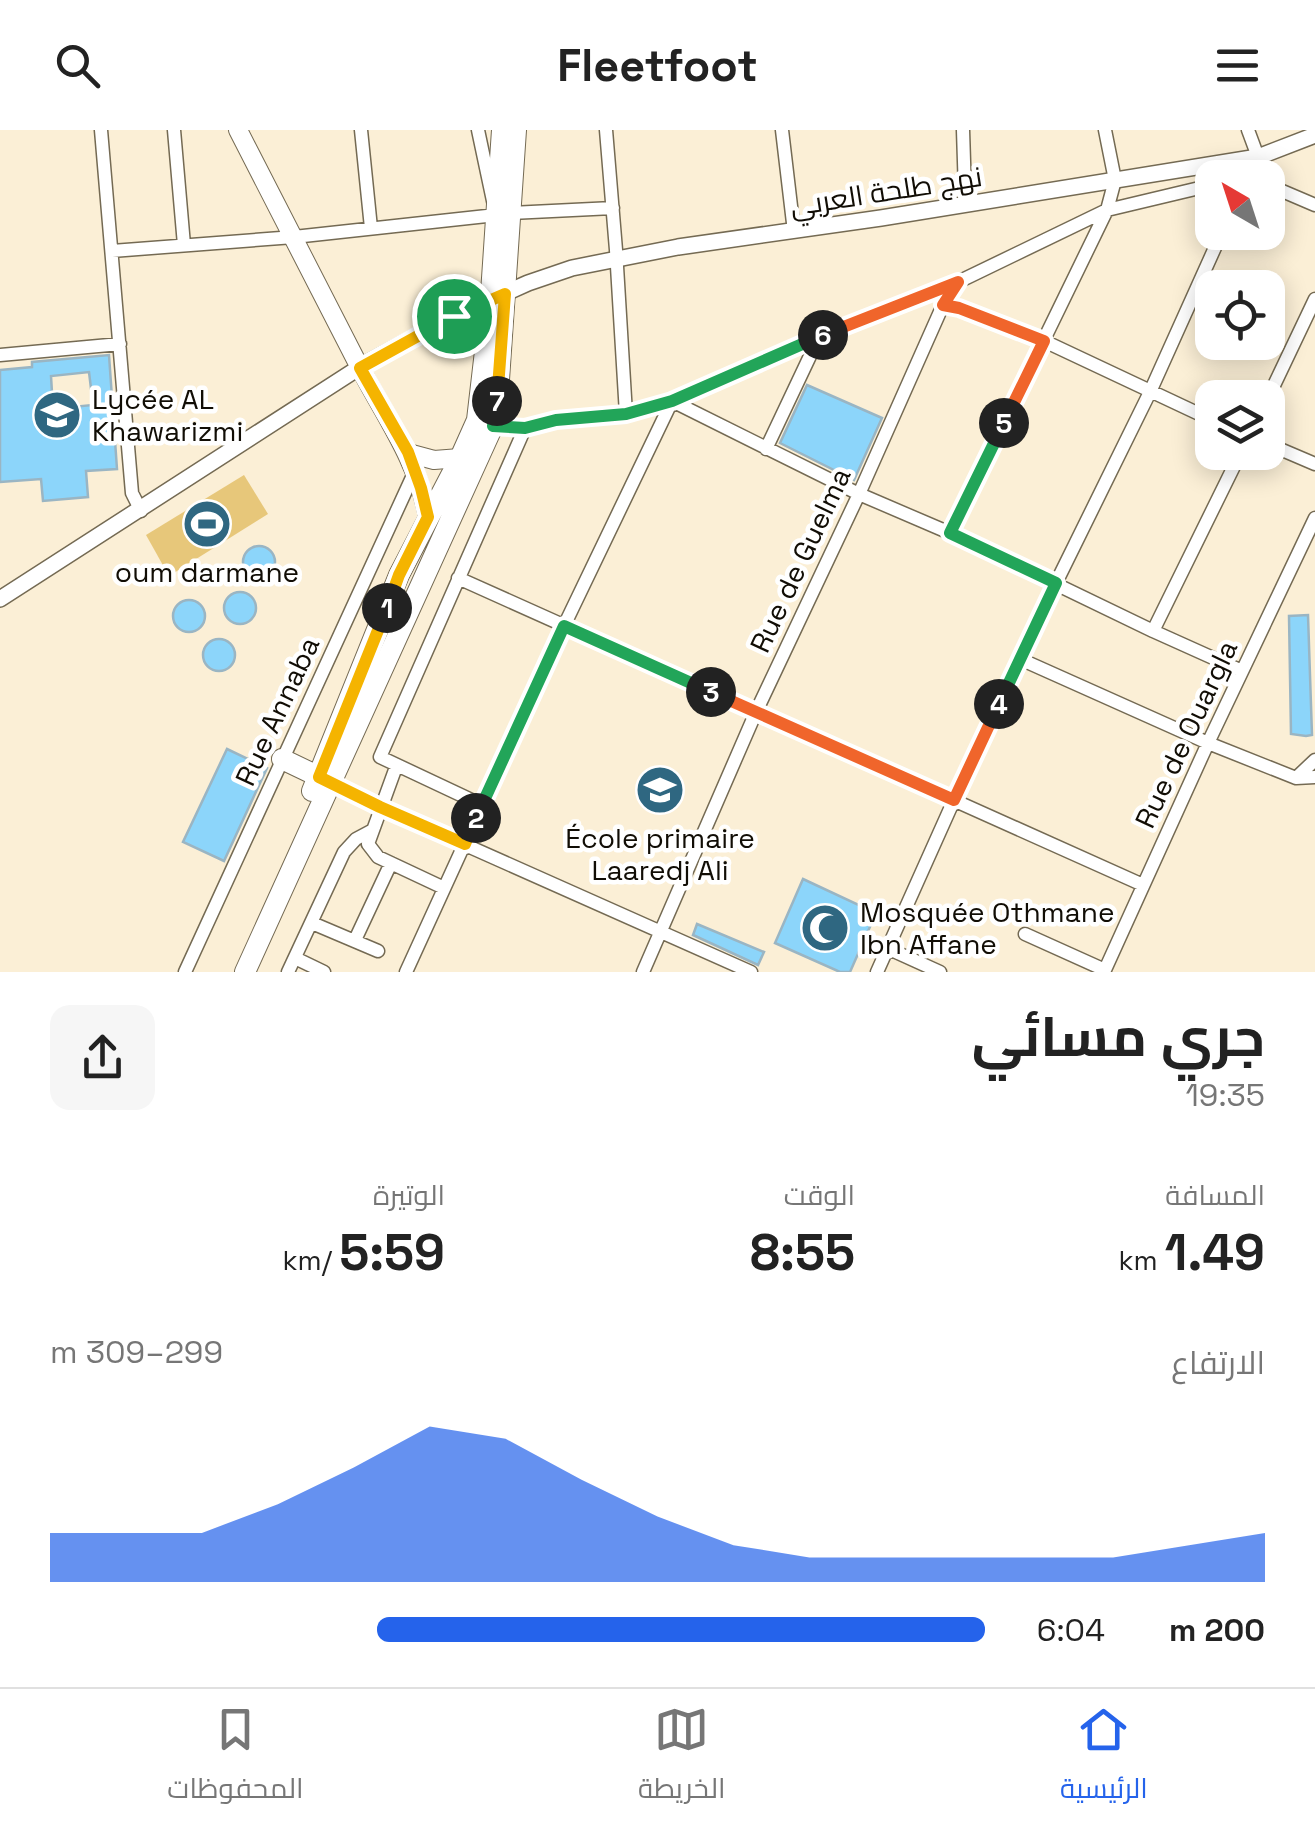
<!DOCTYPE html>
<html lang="ar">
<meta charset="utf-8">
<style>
body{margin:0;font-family:"Space Grotesk",Cairo,sans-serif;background:#f6f6f6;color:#222;direction:rtl;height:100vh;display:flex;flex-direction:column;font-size:38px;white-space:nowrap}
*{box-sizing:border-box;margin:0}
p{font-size:32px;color:#767676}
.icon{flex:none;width:55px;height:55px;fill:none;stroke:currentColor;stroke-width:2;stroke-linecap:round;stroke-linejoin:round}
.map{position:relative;height:842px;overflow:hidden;direction:ltr}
.side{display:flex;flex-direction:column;background:#fff;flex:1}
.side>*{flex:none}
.needle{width:65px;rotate:321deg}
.buttons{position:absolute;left:1195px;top:30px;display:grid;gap:20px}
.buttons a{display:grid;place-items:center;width:90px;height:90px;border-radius:20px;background:#fff;box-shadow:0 5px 25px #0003;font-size:50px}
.pin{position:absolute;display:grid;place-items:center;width:85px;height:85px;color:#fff;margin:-42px;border:5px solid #fff;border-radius:50%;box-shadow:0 2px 10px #0007}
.km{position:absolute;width:50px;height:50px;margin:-25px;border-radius:50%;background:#222;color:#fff;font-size:28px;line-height:50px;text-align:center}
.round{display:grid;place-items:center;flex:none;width:105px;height:105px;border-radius:20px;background:#f6f6f6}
.head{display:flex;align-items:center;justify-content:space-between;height:170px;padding:0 50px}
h1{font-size:55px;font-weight:700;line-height:75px}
.stats{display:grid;grid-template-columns:repeat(3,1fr);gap:15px;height:170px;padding:10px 50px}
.stats div{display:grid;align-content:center}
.stats b{font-size:50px;font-weight:700}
.stats small{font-size:28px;font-weight:400}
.stats p{font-size:28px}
.chart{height:280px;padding:20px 50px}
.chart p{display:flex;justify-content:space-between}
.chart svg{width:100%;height:180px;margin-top:10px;fill:#2563eb;opacity:.7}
ul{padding:0 50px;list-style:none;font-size:32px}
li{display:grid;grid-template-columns:160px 120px 1fr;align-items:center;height:75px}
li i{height:25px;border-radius:12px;background:#2563eb}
header{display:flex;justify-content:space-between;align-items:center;height:130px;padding:0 50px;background:#fff;font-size:45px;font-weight:700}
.menu{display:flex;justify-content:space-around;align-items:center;height:140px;border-top:2px solid #e0e0e0;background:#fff;font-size:28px;color:#767676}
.menu a{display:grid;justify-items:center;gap:5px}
.menu .on{color:#2563eb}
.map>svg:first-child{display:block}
.green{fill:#e7c77a}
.building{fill:#8cd5fa;stroke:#9ab5c3;stroke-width:2.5;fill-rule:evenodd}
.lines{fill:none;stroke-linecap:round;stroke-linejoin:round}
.minor-casing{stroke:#746a53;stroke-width:15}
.tertiary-casing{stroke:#746a53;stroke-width:18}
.secondary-casing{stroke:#746a53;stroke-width:20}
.primary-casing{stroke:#746a53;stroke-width:22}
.minor{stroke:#fff;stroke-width:12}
.tertiary{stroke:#fff;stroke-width:15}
.secondary{stroke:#fff;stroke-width:18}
.primary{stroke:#fff;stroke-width:20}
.split-1-casing{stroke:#fff;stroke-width:20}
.split-2-casing{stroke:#fff;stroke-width:20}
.split-3-casing{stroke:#fff;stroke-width:20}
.split-4-casing{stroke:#fff;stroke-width:20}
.split-5-casing{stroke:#fff;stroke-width:20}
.split-6-casing{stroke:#fff;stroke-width:20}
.split-7-casing{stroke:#fff;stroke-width:20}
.split-8-casing{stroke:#fff;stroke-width:20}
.split-1{stroke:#f5b400;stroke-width:12}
.split-2{stroke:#f5b400;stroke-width:12}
.split-3{stroke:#22a559;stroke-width:12}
.split-4{stroke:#f0652b;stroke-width:12}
.split-5{stroke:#22a559;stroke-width:12}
.split-6{stroke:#f0652b;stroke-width:12}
.split-7{stroke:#22a559;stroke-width:12}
.split-8{stroke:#f5b400;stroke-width:12}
.labels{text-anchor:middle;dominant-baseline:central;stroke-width:9;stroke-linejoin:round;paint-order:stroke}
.street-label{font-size:28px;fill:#110d05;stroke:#fff}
.poi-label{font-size:28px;fill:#110d05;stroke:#fff;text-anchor:start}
</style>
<header><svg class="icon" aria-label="menu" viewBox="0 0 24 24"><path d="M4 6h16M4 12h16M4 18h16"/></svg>Fleetfoot<svg class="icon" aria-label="search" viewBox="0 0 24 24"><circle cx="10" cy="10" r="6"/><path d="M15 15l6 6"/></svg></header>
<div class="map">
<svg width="1315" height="842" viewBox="0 0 1315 842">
<rect width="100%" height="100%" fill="#fbefd6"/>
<!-- green -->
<path class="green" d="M244 345 268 384 169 446 146 405Z"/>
<!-- building -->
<path class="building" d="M109 225 117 339 86 341 88 367 43 371 41 349 0 352V240L32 237V232ZM89 242 93 275 53 279 51 246Z
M807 255 882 288 854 350 780 313Z
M243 432a16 16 0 1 1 32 0a16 16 0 1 1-32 0Z
M224 478a16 16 0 1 1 32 0a16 16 0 1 1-32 0Z
M173 486a16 16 0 1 1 32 0a16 16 0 1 1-32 0Z
M1308 485 1312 605 1306 606 1291 604 1289 486Z
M203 525a16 16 0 1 1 32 0a16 16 0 1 1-32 0Z
M227 619 267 638 224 731 183 712Z
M803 749 876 783 850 842H840L775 813Z
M697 794 764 822 758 835 693 805Z"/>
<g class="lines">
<!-- minor casing -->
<g class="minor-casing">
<path id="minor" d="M101 0 132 363 141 381
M174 0 184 115
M361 0 371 98
M606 0 616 120 626 284
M782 0 793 93
M963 0 965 63
M1248 0 1258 27
M1244 48H1250
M1268 55 1315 75
M511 83 613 78
M112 121 294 107 496 85 478 0
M943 175 959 178 1044 211 1212 290
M0 225 120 214
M1268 268 1315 169
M493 296 525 298 556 291 626 284 672 271 819 207 958 152 1107 80 1212 55
M1268 314 1315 334
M766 319 819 207
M950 403 1107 80 1115 50 1105 0
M458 448 1143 755
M1153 501 1241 322
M1020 529 1208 613 1296 648 1315 647
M396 637 368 714 378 727 444 758
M1296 648 1315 630
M331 653 380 677 751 842
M482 675 380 627 525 298
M312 793 378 821
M1025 804 1105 840
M355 810 391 733
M887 818 940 842
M295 828 324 842
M185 842 415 341
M288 842 344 722 356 709 371 701
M406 842 564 496 672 271 859 364 950 403 1153 501 1242 541
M643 842 756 582 859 364 943 175 957 153
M877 842 954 670 1056 453 1150 262 1222 102
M1104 842 1208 613 1315 388"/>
</g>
<!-- tertiary casing -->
<g class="tertiary-casing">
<path id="tertiary" d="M0 469 360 237 454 186 528 153 572 138 678 117 881 88 1258 27 1315 5"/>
</g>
<!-- secondary casing -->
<g class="secondary-casing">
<path id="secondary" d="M238 0C278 78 318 156 358 234 384 285 417 329 428 387
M408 323 434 330 460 328"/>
</g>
<!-- primary casing -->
<g class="primary-casing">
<path id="primary" d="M282 629 330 652
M312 661 399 445 460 328 477 290 490 178 502 0
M245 842 493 296 497 279 516 0"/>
</g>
<!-- minor -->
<use href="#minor" class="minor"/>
<!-- tertiary -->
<use href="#tertiary" class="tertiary"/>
<!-- secondary -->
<use href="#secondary" class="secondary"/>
<!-- primary -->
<use href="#primary" class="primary"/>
</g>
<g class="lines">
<!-- split-1 casing -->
<g class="split-1-casing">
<path id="split-1" d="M387 478 399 445 428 387 421 358 408 322 360 238 454 186"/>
</g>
<!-- split-2 casing -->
<g class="split-2-casing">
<path id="split-2" d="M387 478 319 647 380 677 465 714 476 688"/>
</g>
<!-- split-3 casing -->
<g class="split-3-casing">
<path id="split-3" d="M476 688 564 496 711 562"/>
</g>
<!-- split-4 casing -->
<g class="split-4-casing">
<path id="split-4" d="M711 562 954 670 999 574"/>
</g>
<!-- split-5 casing -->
<g class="split-5-casing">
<path id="split-5" d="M999 574 1056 453 950 403 1004 293"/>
</g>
<!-- split-6 casing -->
<g class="split-6-casing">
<path id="split-6" d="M823 205 958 152 943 175 959 178 1044 211 1004 293"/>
</g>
<!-- split-7 casing -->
<g class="split-7-casing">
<path id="split-7" d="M497 271 493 296 525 298 556 290 626 284 672 271 823 205"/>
</g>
<!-- split-8 casing -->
<g class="split-8-casing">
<path id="split-8" d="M454 186 505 164 497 271"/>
</g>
<!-- split-1 -->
<use href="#split-1" class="split-1"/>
<!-- split-2 -->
<use href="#split-2" class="split-2"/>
<!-- split-3 -->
<use href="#split-3" class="split-3"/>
<!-- split-4 -->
<use href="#split-4" class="split-4"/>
<!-- split-5 -->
<use href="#split-5" class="split-5"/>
<!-- split-6 -->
<use href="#split-6" class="split-6"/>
<!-- split-7 -->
<use href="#split-7" class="split-7"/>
<!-- split-8 -->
<use href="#split-8" class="split-8"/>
</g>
<!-- icons -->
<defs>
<g id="school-disc" transform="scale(2.5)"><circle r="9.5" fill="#2f6781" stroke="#fff"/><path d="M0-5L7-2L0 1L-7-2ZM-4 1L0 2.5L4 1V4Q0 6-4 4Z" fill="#fff"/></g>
<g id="stadium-disc" transform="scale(2.5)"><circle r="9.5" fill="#2f6781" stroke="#fff"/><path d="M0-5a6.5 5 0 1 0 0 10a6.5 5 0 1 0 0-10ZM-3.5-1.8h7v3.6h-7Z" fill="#fff"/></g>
<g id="mosque-disc" transform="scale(2.5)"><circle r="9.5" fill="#2f6781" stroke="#fff"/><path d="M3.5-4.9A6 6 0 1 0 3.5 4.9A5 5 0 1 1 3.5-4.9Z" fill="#fff"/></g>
</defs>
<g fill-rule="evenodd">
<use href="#school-disc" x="57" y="285"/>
<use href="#stadium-disc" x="207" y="394"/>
<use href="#school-disc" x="660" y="660"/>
<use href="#mosque-disc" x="825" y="798"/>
</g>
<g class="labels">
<!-- street labels -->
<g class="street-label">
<text transform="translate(886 61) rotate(-9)">نهج طلحة العربي</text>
<text transform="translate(800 430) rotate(-65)">Rue de Guelma</text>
<text transform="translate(277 581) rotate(-65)">Rue Annaba</text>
<text transform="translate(1186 604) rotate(-65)">Rue de Ouargla</text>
</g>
<!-- poi labels -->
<g class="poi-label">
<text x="92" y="269">Lycée AL<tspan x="92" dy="32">Khawarizmi</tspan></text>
<text x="207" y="442" text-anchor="middle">oum darmane</text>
<text x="660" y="708" text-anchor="middle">École primaire<tspan x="660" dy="32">Laaredj Ali</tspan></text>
<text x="860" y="782">Mosquée Othmane<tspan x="860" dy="32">Ibn Affane</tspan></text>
</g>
</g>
</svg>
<div class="buttons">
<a><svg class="needle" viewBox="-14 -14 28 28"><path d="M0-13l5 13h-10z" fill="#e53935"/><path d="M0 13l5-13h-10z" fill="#767676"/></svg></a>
<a><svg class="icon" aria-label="locate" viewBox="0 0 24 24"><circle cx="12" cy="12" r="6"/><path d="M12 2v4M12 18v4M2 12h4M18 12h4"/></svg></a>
<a><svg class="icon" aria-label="layers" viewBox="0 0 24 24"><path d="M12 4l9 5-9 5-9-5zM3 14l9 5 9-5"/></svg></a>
</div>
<div class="pin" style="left:454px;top:186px;background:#1e9e55"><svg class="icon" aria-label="arrive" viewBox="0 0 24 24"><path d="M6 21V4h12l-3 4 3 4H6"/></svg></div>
<b class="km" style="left:387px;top:478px">1</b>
<b class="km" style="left:476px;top:688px">2</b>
<b class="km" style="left:711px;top:562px">3</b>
<b class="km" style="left:999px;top:574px">4</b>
<b class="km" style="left:1004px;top:293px">5</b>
<b class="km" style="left:823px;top:205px">6</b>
<b class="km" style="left:497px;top:271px">7</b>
</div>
<section class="side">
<div class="head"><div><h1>جري مسائي</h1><p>19:35</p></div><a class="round"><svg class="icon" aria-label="share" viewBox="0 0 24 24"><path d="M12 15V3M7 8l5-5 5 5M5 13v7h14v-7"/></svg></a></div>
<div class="stats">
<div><p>المسافة</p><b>1.49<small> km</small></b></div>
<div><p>الوقت</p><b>8:55</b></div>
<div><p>الوتيرة</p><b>5:59<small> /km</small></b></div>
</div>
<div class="chart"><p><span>الارتفاع</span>299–309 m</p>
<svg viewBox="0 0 160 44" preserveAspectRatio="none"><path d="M0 44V32L10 32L20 32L30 25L40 16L50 6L60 9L70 19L80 28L90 35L100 38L110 38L120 38L130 38L140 38L150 35L160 32V44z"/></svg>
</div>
<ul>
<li><b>200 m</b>6:04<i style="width:65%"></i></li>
</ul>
</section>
<nav class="menu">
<a class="on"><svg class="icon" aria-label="home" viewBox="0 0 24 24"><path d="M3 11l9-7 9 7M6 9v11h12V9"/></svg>الرئيسية</a>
<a><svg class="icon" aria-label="map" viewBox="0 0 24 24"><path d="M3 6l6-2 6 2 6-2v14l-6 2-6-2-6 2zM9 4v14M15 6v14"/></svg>الخريطة</a>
<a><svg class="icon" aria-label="saved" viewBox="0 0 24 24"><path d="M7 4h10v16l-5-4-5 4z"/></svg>المحفوظات</a>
</nav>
